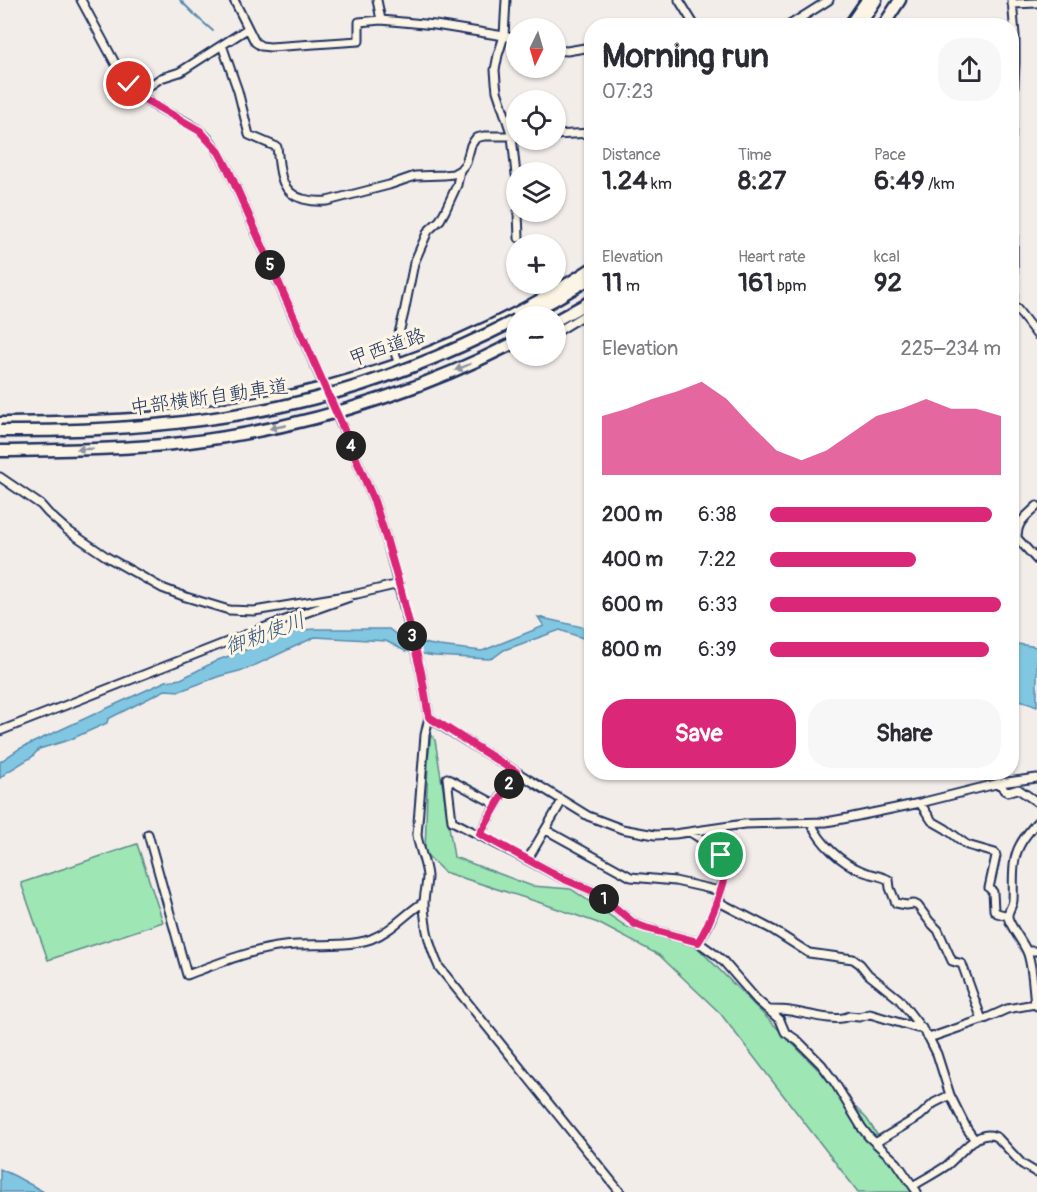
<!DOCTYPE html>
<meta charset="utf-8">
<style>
body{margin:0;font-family:Pangolin,"Klee One",sans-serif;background:#f7f7f7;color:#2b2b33;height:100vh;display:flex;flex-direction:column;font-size:22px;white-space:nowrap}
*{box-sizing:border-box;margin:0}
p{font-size:20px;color:#7c7c81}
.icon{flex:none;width:33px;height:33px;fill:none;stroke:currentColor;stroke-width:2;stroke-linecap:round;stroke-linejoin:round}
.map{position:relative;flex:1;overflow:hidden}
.details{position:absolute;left:584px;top:18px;width:435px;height:762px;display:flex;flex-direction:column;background:#fff;border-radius:24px;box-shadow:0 2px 4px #0004}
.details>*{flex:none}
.needle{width:39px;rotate:185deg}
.fabs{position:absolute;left:506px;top:18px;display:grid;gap:12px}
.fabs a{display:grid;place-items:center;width:60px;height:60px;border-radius:50%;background:#fff;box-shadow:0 2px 4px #0004;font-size:30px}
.pin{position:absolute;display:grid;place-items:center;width:51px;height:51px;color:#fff;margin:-26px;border:3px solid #fff;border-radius:50%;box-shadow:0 2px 6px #0007}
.km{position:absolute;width:30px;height:30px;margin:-15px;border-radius:50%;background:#222;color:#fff;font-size:16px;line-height:30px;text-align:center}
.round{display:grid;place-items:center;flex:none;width:63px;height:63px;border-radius:24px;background:#f7f7f7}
.summary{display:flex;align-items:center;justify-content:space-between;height:102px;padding:0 18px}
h1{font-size:33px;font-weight:800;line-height:45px}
.stats{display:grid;grid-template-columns:repeat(3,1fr);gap:9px;height:102px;padding:6px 18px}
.stats div{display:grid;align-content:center}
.stats b{font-size:26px;font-weight:800}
.stats small{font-size:16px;font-weight:400}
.stats p{font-size:16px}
.chart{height:168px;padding:12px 18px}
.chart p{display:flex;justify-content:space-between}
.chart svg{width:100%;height:108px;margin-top:6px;fill:#db2777;opacity:.7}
.primary-button{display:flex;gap:12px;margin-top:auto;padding:12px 18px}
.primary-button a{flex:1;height:69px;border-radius:24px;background:#db2777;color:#fff;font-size:24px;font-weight:800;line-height:69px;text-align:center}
.primary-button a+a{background:#f7f7f7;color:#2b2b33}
ul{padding:0 18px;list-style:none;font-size:20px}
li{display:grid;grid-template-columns:96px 72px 1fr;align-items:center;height:45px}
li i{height:15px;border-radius:8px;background:#db2777}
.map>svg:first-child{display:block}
.green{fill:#9ee6b4;stroke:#5c8a89;stroke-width:1.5}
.water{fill:#81c7e2;stroke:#588aad;stroke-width:1.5}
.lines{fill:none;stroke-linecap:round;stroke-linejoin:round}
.stream{stroke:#588aad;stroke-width:2}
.minor-casing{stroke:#1b2f5e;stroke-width:11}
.highway-casing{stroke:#1b2f5e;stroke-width:15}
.minor{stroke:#fcf5e5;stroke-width:7}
.highway{stroke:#fcf5e5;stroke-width:10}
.highway-bridge-casing{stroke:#1b2f5e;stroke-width:15;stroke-linecap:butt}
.highway-bridge{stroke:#fcf5e5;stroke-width:10}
.oneway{fill:#8c92a2}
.route-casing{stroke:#fff;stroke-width:12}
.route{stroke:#db2777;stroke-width:8}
.labels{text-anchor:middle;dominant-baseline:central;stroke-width:6;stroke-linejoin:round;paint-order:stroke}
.street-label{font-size:20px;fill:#1b2f5e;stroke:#fcf5e5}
.water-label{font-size:21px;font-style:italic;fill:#34557f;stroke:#fcf5e5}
</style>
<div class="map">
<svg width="1037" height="1192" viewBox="0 0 1037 1192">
<rect width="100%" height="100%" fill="#f3edea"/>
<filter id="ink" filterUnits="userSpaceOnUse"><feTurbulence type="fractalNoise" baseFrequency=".0167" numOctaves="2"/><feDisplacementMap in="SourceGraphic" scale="12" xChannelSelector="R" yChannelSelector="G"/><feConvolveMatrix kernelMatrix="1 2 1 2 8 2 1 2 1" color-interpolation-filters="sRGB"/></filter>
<g filter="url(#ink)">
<!-- green -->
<path class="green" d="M431 734 435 740 454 857 532 886 571 889 627 927 697 947 867 1119 914 1192H858L720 1013 659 955 598 923 544 904 444 872 425 853 428 760Z
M137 844 163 922 48 960 21 883Z"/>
<!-- water -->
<path class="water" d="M538 617 591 629V641L560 630 504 650 493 658 489 659 435 656 405 651 386 641 315 637 247 669 220 676 180 691 165 690 108 719 107 723 69 740 39 749 32 757 7 772 0 778V762L19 749 166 681 181 679 218 660 299 630 317 629H389L402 639 439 646 482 651 544 626Z
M1011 643 1037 647V706L1011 697Z
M0 1169 15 1176 44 1192H0Z"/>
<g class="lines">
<!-- stream -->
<path class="stream" d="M180 0 197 17 213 31"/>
<!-- minor casing -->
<g class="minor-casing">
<path id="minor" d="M81 0 121 74C132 88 143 100 159 108 173 116 188 121 200 131 213 141 221 155 228 169L355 456 374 501 386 538 421 672 429 717 425 735 417 835C419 849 426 863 427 876 427 885 424 895 424 904 425 928 429 945 439 967L620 1192
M234 0 255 42 261 46 270 47 359 41V22L381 20 435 25 504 36 516 39
M377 0 381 20
M506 0 504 36 498 55 495 70 496 82 497 91 512 136 516 175
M679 0 695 26
M1012 4 1037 3
M788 26 829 0
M222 45 238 91 249 135 277 147C280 168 278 192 303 199 311 201 318 202 327 201L389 185 415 176 444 175 453 174 460 170
M555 50 567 51 591 47
M138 94 161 78 180 72 247 29
M555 135 591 133
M1011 138 1015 64V35L1012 0
M1011 189 1013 220V298L1011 302
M518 212 519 238
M1011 304 1017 309 1037 335
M555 333 591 311
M399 364 395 353 396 345 404 313 414 263 428 231 440 220 445 211 457 185 460 170 466 163 471 145 476 138 484 136H516
M0 477 41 505 48 513 67 530 107 557 162 588 186 597 229 610 254 611 357 594 399 584
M1037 506C1026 517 1017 521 1017 538L1037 560
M429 717 445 728 588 816 622 829 655 835 675 834 744 824 826 822 848 818 920 803 1000 783 1037 778
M0 731 260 629 350 597
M447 778 452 821 562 878 593 891 602 897 635 924 646 928 698 942 716 955 724 962 757 1000 780 1020 785 1032 798 1041 822 1065 835 1083 862 1128 869 1137 897 1163 917 1192
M447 778 497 805
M1000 783 1004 790 1008 792 1018 789 1037 802
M920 803 932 821 946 829 967 845 995 853 996 856 989 888 993 892 994 910 997 913 1008 916
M811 823C821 844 840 862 862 871 871 875 880 875 889 880L890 888 896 903 906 905 914 904 918 906 930 922 938 930 952 961 962 964 982 1020
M546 830 631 877 675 881 720 891
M690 832C705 842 724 851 726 871 720 894 713 922 698 942
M148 834 187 975C219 963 250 950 284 946 311 943 346 948 371 939 392 931 406 913 424 902
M480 834 515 772
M528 859 562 801
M717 901 773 930 809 953 853 959 860 964 868 974 899 999 929 1038 937 1054 950 1095 967 1129 975 1140
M1027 951H1037
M1035 1004C1033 988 1033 970 1028 954 1024 943 1009 925 1008 917 1007 911 1013 906 1013 900 1014 882 1011 861 1020 845 1024 837 1031 829 1037 822
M770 1010C776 1010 783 1010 790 1011 805 1013 836 1023 849 1016L859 1017 870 1014 917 1028H922
M929 1038 987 1018 1007 1009 1035 1004 1037 1006
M875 1143 920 1116 934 1103 950 1095
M913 1186C924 1179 936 1173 946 1166 959 1157 978 1125 998 1138L1022 1164 1037 1173"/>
</g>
<!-- highway casing -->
<g class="highway-casing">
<path id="highway" d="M849 26 867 0
M859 26 876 0
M883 26 900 0
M523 316 554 300 591 278
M555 321 591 301
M0 423C59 422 118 422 178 415 320 400 472 348 591 269
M0 451C61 450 122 450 182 443 299 429 412 395 516 342"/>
</g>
<!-- minor -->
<use href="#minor" class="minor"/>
<!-- highway -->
<use href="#highway" class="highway"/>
<!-- highway-bridge casing -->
<g class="highway-bridge-casing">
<path id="highway-bridge" d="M0 431C105 432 210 425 312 399 383 381 451 353 516 320"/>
</g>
<!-- highway-bridge -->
<use href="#highway-bridge" class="highway-bridge"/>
</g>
<!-- one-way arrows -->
<defs><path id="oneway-solid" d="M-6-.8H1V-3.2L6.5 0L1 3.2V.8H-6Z" transform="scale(1.5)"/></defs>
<g class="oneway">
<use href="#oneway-solid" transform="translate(463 367) rotate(157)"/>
<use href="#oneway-solid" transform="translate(278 427) rotate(169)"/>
<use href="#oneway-solid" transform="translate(85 449) rotate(178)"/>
</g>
</g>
<g class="lines" filter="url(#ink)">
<!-- route casing -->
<g class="route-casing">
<path id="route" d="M129 84 146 100 200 131 219 152 228 169 341 423 374 501 386 538 401 591 421 672 429 717 516 772 480 834 562 878 593 891 602 897 635 924 646 928 698 942C707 930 726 882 726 869 726 864 723 859 721 855"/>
</g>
<!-- route -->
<use href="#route" class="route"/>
</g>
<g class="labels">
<!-- street labels -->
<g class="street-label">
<text transform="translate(387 347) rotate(-19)">甲西道路</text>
<text transform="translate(209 397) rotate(-8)">中部横断自動車道</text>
</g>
<!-- water labels -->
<g class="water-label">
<text transform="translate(265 634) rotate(-20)">御勅使川</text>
</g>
</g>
</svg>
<div class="fabs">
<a><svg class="needle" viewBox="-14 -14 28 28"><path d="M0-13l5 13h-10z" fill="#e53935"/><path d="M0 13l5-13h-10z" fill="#7c7c81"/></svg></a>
<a><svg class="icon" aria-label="locate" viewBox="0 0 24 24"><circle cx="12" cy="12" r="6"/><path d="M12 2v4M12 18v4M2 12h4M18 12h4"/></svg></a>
<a><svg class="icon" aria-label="layers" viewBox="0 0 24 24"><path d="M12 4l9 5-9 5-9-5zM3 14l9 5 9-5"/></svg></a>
<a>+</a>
<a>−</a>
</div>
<div class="pin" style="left:721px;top:855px;background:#1e9e55"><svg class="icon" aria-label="arrive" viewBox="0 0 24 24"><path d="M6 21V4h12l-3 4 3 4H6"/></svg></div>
<div class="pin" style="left:129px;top:84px;background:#d93025"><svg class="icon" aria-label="check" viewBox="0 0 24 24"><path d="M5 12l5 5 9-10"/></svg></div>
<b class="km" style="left:604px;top:899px">1</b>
<b class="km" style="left:509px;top:784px">2</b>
<b class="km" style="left:412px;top:636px">3</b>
<b class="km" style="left:351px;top:446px">4</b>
<b class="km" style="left:270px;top:265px">5</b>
<section class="details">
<div class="summary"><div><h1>Morning run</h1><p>07:23</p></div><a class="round"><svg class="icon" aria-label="share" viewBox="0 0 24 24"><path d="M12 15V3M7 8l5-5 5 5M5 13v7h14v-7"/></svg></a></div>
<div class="stats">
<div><p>Distance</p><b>1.24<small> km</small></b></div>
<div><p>Time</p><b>8:27</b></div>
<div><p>Pace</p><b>6:49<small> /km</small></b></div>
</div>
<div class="stats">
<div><p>Elevation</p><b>11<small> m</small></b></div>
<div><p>Heart rate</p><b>161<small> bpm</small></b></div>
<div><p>kcal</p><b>92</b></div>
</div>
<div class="chart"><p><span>Elevation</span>225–234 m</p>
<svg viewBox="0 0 160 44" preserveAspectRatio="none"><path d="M0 44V20L10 17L20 13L30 10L40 6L50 13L60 24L70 34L80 38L90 34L100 27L110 20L120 17L130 13L140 17L150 17L160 20V44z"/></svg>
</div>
<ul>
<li><b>200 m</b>6:38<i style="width:96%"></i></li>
<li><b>400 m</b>7:22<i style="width:63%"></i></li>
<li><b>600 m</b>6:33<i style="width:100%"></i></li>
<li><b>800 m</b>6:39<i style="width:95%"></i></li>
</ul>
<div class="primary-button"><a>Save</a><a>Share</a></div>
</section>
</div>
